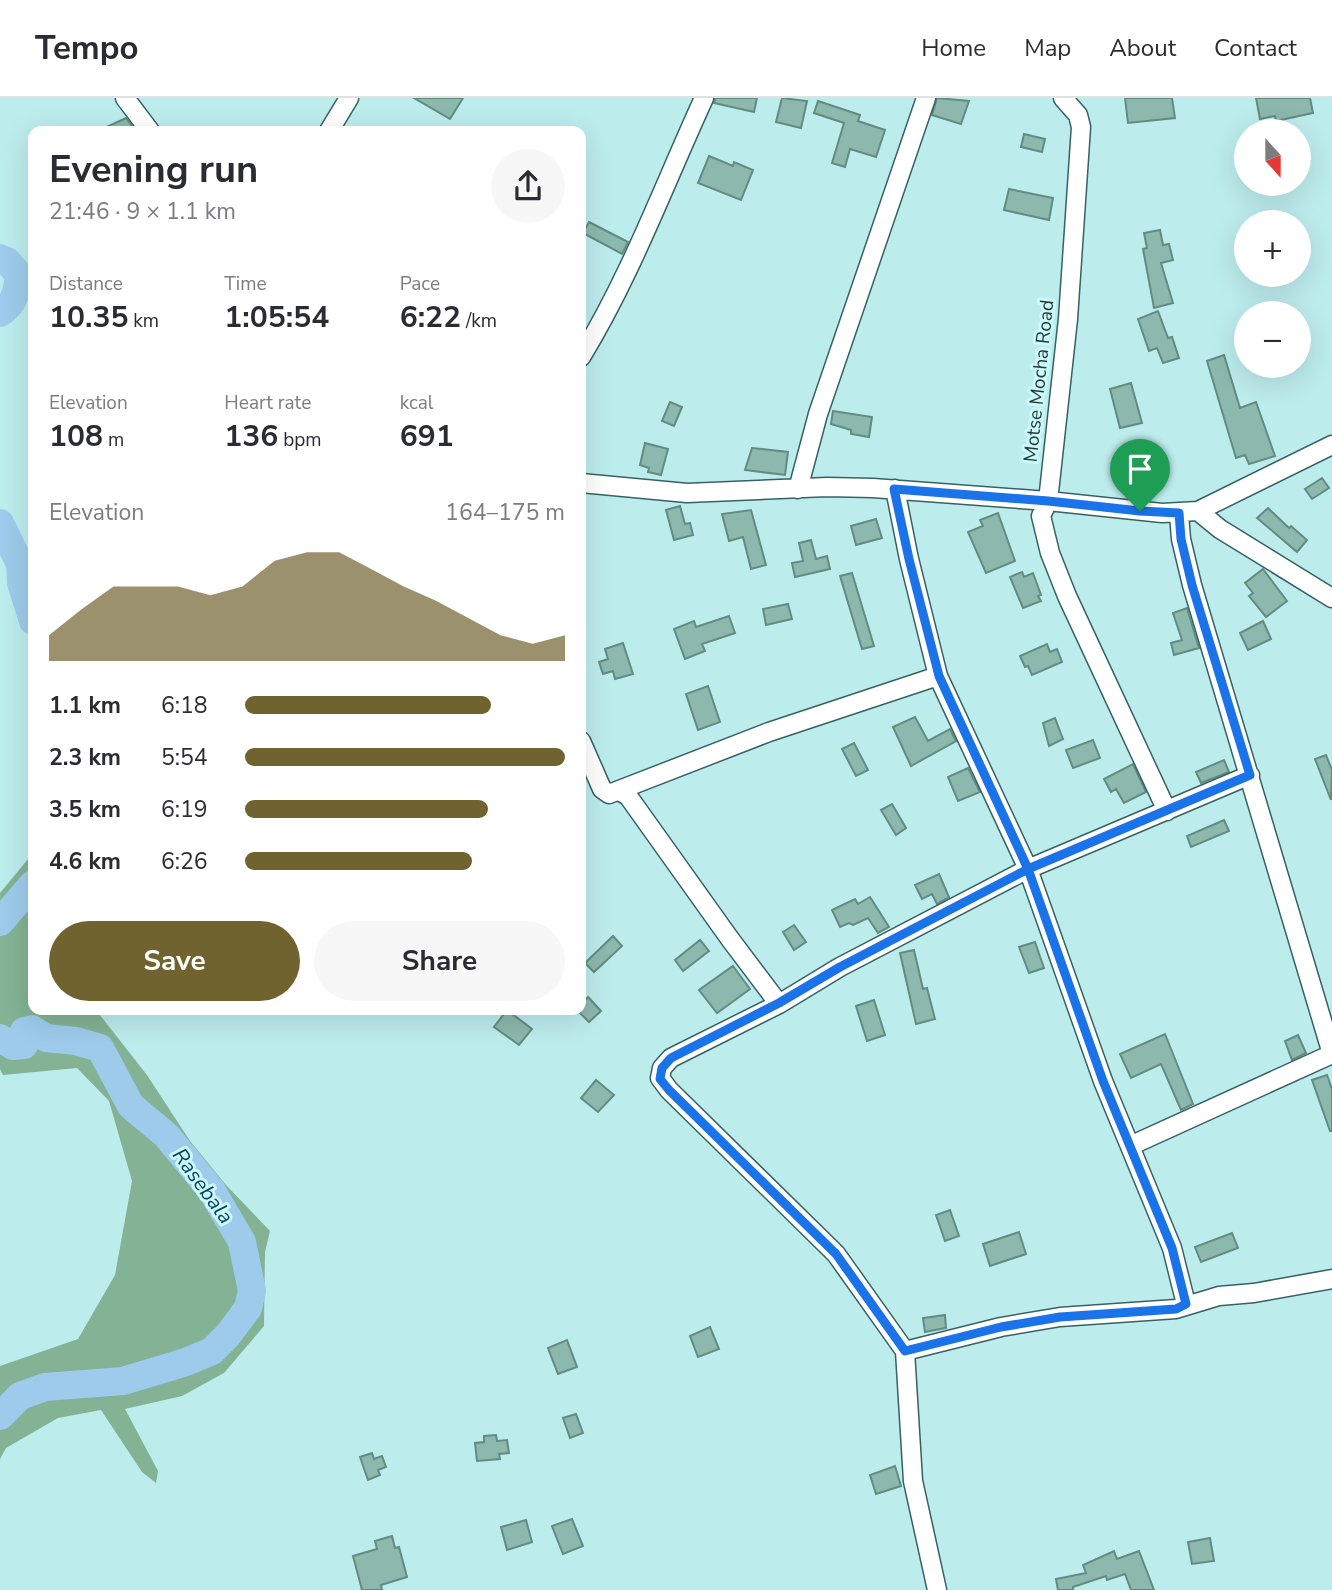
<!DOCTYPE html>
<meta charset="utf-8">
<style>
body{margin:0;font-family:"Nunito Sans",sans-serif;background:#f7f7f7;color:#2b2b33;height:100vh;display:flex;flex-direction:column;font-size:26px;white-space:nowrap}
*{box-sizing:border-box;margin:0}
p{font-size:23px;color:#7c7c81}
.icon{flex:none;width:38px;height:38px;fill:none;stroke:currentColor;stroke-width:2;stroke-linecap:round;stroke-linejoin:round}
.map{position:relative;flex:1;overflow:hidden}
.panel{position:absolute;left:28px;top:28px;width:558px;height:889px;display:flex;flex-direction:column;background:#fff;border-radius:14px;box-shadow:0 7px 28px #0002}
.panel>*{flex:none}
.needle{width:46px;rotate:159deg}
.buttons{position:absolute;left:1234px;top:21px;display:grid;gap:14px}
.buttons a{display:grid;place-items:center;width:77px;height:77px;border-radius:50%;background:#fff;box-shadow:0 7px 28px #0002;font-size:35px}
.pin{position:absolute;display:grid;place-items:center;width:60px;height:60px;color:#fff;margin:-72px -30px;border-radius:50% 50% 50% 0;rotate:-45deg;box-shadow:0 0 7px #0007}
.pin .icon{rotate:45deg}
.round{display:grid;place-items:center;flex:none;width:74px;height:74px;border-radius:37px;background:#f7f7f7}
.overview{display:flex;align-items:center;justify-content:space-between;height:119px;padding:0 21px}
h1{font-size:38px;font-weight:700;line-height:52px}
.metrics{display:grid;grid-template-columns:repeat(3,1fr);gap:10px;height:119px;padding:7px 21px}
.metrics div{display:grid;align-content:center}
.metrics b{font-size:30px;font-weight:700}
.metrics small{font-size:19px;font-weight:400}
.metrics p{font-size:19px}
.chart{height:196px;padding:14px 21px}
.chart p{display:flex;justify-content:space-between}
.chart svg{width:100%;height:126px;margin-top:7px;fill:#716330;opacity:.7}
.action{display:flex;gap:14px;margin-top:auto;padding:14px 21px}
.action a{flex:1;height:80px;border-radius:42px;background:#716330;color:#fff;font-size:28px;font-weight:700;line-height:80px;text-align:center}
.action a+a{background:#f7f7f7;color:#2b2b33}
ul{padding:0 21px;list-style:none;font-size:23px}
li{display:grid;grid-template-columns:112px 84px 1fr;align-items:center;height:52px}
li i{height:18px;border-radius:9px;background:#716330}
header{display:flex;align-items:center;gap:42px;box-sizing:border-box;height:98px;padding:0 35px;background:#fff;border-bottom:2px solid #e1e1e2}
header strong{font-size:33px}
nav{display:flex;gap:38px;margin-inline-start:auto;font-size:24px}
.map>svg:first-child{display:block}
.forest{fill:#83b294}
.lines{fill:none;stroke-linecap:round;stroke-linejoin:round}
.river{stroke:#9ecbeb;stroke-width:28}
.building{fill:#8db8ad;stroke:#628c81;stroke-width:2}
.minor-casing{stroke:#366264;stroke-width:21}
.minor{stroke:#fff;stroke-width:18}
.route-casing{stroke:#fff;stroke-width:14}
.route{stroke:#1a73e8;stroke-width:9}
.labels{text-anchor:middle;dominant-baseline:central;stroke-width:6;stroke-linejoin:round;paint-order:stroke}
.street-label{font-size:19px;fill:#263939;stroke:#cafafb}
.water-label{font-size:21px;font-style:italic;fill:#084160;stroke:#cafafb}
</style>
<header>
<strong>Tempo</strong>
<nav><a>Home</a><a>Map</a><a>About</a><a>Contact</a></nav>
</header>
<div class="map">
<svg width="1332" height="1492" viewBox="0 0 1332 1492">
<rect width="100%" height="100%" fill="#bdeced"/>
<!-- forest -->
<path class="forest" d="M33 755V912H96L147 977 190 1043 226 1087 270 1133 265 1154 264 1228 224 1275 182 1298 125 1311 158 1373 156 1385 142 1374 101 1312 58 1320 6 1350 0 1361V1268L78 1241 115 1177 132 1083 109 1003 77 970 3 977 0 971V795Z"/>
<g class="lines">
<!-- river -->
<path class="river" d="M0 160 7 163 19 177C17 194 15 205 0 215
M0 425 20 466 21 485 33 523
M0 824 33 786
M0 940 13 948 24 947 26 943 24 933 32 931 46 940 76 943 100 950 131 1008 166 1037 212 1093 242 1144 252 1193 248 1210 228 1237 212 1253 186 1264 123 1283 45 1289 20 1298 0 1318"/>
</g>
<!-- building -->
<path class="building" d="M414 0H463L450 21Z
M715 0H757L754 14 714 5Z
M782 0 807 3 801 30 776 24Z
M937 0 969 3 961 26 932 17Z
M1125 0H1172L1175 20 1128 25Z
M1256 0H1310L1313 15 1276 23 1275 18 1260 21Z
M818 3 860 17 858 23 885 32 876 59 850 51 845 69 832 65 844 25 814 15Z
M126 20 136 33H98Z
M1024 36 1045 41 1042 54 1021 49Z
M709 58 733 68 734 64 753 72 741 102 698 85Z
M1009 91 1053 100 1049 122 1004 112Z
M589 124 628 144 622 156 583 135Z
M1160 132 1163 147 1169 146 1173 162 1161 165 1173 205 1154 210 1143 151 1147 150 1144 135Z
M1158 213 1168 240 1172 239 1179 260 1163 265 1157 250 1149 253 1138 221Z
M1224 257 1240 310 1256 304 1275 358 1249 366 1245 357 1236 360 1207 263Z
M1131 285 1142 325 1120 330 1110 291Z
M670 304 682 309 674 328 662 323Z
M833 313 872 319 869 339 851 336V332L831 326Z
M645 345 668 351 661 377 648 374 649 370 640 367Z
M752 350 788 354 785 377 745 372Z
M1149 353 1154 377 1142 380 1141 373 1124 376 1120 359Z
M1322 380 1329 390 1312 401 1305 391Z
M680 408 685 426 690 425 693 437 674 442 666 412Z
M1268 410 1289 430 1291 428 1307 442 1297 454 1257 420Z
M751 412 766 467 751 471 743 439 729 443 722 416Z
M998 415 1015 463 986 475 968 434 983 428 980 422Z
M876 421 882 440 856 447 851 428Z
M811 442 816 461 827 458 830 471 795 479 792 465 803 463 799 445Z
M1263 471 1287 503 1266 519 1249 498 1253 495 1245 485Z
M1022 474 1024 479 1033 475 1041 497 1038 498 1041 503 1023 510 1010 479Z
M852 475 874 548 862 551 840 478Z
M788 506 792 521 766 527 763 511Z
M1187 510 1199 550 1174 557 1171 545 1182 542 1173 515Z
M729 518 735 535 702 546 705 553 685 561 674 531 694 523 696 529Z
M1263 523 1271 541 1248 552 1240 535Z
M623 545 633 576 615 581 613 573 603 576 599 564 608 561 605 551Z
M1047 546 1050 554 1057 551 1062 564 1032 577 1028 568 1025 569 1020 558Z
M708 588 720 624 698 632 686 596Z
M915 619 928 643 950 631 956 643 911 668 893 629Z
M1055 620 1063 641 1049 648 1043 625Z
M1093 642 1100 660 1073 670 1066 652Z
M854 645 868 672 856 678 842 651Z
M1326 657 1332 672 1331 702 1315 661Z
M1224 662 1229 674 1201 685 1196 674Z
M1133 666 1146 694 1124 705 1116 691 1111 694 1104 681Z
M968 670 980 694 958 703 948 679Z
M892 706 906 730 896 737 881 712Z
M1224 722 1229 733 1191 749 1187 738Z
M939 776 949 799 937 806 932 796 922 801 915 787Z
M870 799 889 829 878 835 868 820 853 827 849 825 840 829 832 812 855 801 858 806Z
M794 827 806 844 794 852 783 834Z
M613 838 622 848 594 874 585 865Z
M700 842 709 853 683 873 675 862Z
M1035 844 1044 870 1029 875 1019 849Z
M914 852 923 891 927 890 935 921 916 926 900 855Z
M733 868 750 891 717 915 699 892Z
M588 899 601 913 589 924 577 912H581V906Z
M874 902 885 937 867 943 856 908Z
M507 912 532 931 519 947 494 929Z
M1165 936 1193 1006 1181 1012 1161 966 1131 980 1120 956Z
M1298 937 1306 955 1292 962 1285 943Z
M1327 977 1332 991V1033H1330L1312 982Z
M596 982 614 997 598 1014 581 1000Z
M950 1112 959 1138 945 1143 936 1117Z
M1019 1134 1026 1156 990 1168 983 1146Z
M1232 1135 1238 1150 1201 1164 1195 1149Z
M945 1217 946 1230 925 1234 923 1220Z
M710 1229 719 1251 698 1259 690 1238Z
M567 1242 577 1269 558 1276 548 1250Z
M576 1316 583 1335 570 1340 563 1320Z
M496 1337 497 1343 507 1342 509 1355 499 1356 500 1361 477 1363 475 1345 484 1344V1338Z
M372 1355 374 1361 382 1358 386 1369 378 1372 380 1377 368 1382 360 1359Z
M895 1368 901 1388 876 1396 870 1377Z
M572 1421 583 1448 563 1456 552 1428Z
M526 1422 532 1444 507 1452 501 1429Z
M392 1438 395 1450 399 1449 407 1479 381 1487 382 1492H362L353 1458 377 1451 375 1443Z
M1210 1440 1214 1463 1192 1466 1188 1444Z
M1114 1453 1117 1461 1139 1453 1154 1492H1131L1125 1476 1107 1482 1106 1478 1073 1489V1492H1058L1056 1481 1086 1475 1083 1467Z"/>
<g class="lines">
<!-- minor casing -->
<g class="minor-casing">
<path id="minor" d="M125 0 150 33
M1063 0 1078 17 1081 29 1068 221 1048 403 1162 415 1198 413 1332 347
M329 33 349 0
M581 259C631 177 664 87 704 0
M581 385 687 395 827 389 873 390 1048 403 1041 418 1050 455 1067 498 1167 713
M798 391 818 316 926 0
M895 391 909 461 938 578 1028 771 1103 983 1172 1150 1186 1206
M1198 413 1220 431 1332 500
M1179 416 1181 441 1192 487 1332 956
M581 643 602 691 609 696 769 634 938 578
M1250 677 1028 771 840 869 779 906 671 960 662 970 660 980 669 992 836 1156 905 1253 1001 1229 1060 1219 1176 1211 1219 1198 1254 1195 1332 1181
M619 693 628 698 730 841 779 906
M1132 1047 1332 956
M905 1253 913 1383 937 1492"/>
</g>
<!-- minor -->
<use href="#minor" class="minor"/>
</g>
<g class="lines">
<!-- route casing -->
<g class="route-casing">
<path id="route" d="M1140 413 1179 415 1181 441 1192 487 1250 677 1028 771 840 869 779 905 671 960 662 970 660 981 669 992 836 1156 905 1253 1001 1229 1060 1219 1176 1211 1186 1206 1172 1150 1103 983 1028 771 939 578 909 461 894 391 1048 403 1140 413"/>
</g>
<!-- route -->
<use href="#route" class="route"/>
</g>
<g class="labels">
<!-- street labels -->
<g class="street-label">
<text transform="translate(1039 283) rotate(-84)">Motse Mocha Road</text>
</g>
<!-- water labels -->
<g class="water-label">
<text transform="translate(203 1088) rotate(54)">Rasebala</text>
</g>
</g>
</svg>
<div class="buttons">
<a><svg class="needle" viewBox="-14 -14 28 28"><path d="M0-13l5 13h-10z" fill="#e53935"/><path d="M0 13l5-13h-10z" fill="#7c7c81"/></svg></a>
<a>+</a>
<a>−</a>
</div>
<div class="pin" style="left:1140px;top:413px;background:#1e9e55"><svg class="icon" aria-label="arrive" viewBox="0 0 24 24"><path d="M6 21V4h12l-3 4 3 4H6"/></svg></div>
<section class="panel">
<div class="overview"><div><h1>Evening run</h1><p>21:46 · 9 × 1.1 km</p></div><a class="round"><svg class="icon" aria-label="share" viewBox="0 0 24 24"><path d="M12 15V3M7 8l5-5 5 5M5 13v7h14v-7"/></svg></a></div>
<div class="metrics">
<div><p>Distance</p><b>10.35<small> km</small></b></div>
<div><p>Time</p><b>1:05:54</b></div>
<div><p>Pace</p><b>6:22<small> /km</small></b></div>
</div>
<div class="metrics">
<div><p>Elevation</p><b>108<small> m</small></b></div>
<div><p>Heart rate</p><b>136<small> bpm</small></b></div>
<div><p>kcal</p><b>691</b></div>
</div>
<div class="chart"><p><span>Elevation</span>164–175 m</p>
<svg viewBox="0 0 160 44" preserveAspectRatio="none"><path d="M0 44V35L10 26L20 18L30 18L40 18L50 21L60 18L70 9L80 6L90 6L100 12L110 18L120 23L130 29L140 35L150 38L160 35V44z"/></svg>
</div>
<ul>
<li><b>1.1 km</b>6:18<i style="width:77%"></i></li>
<li><b>2.3 km</b>5:54<i style="width:100%"></i></li>
<li><b>3.5 km</b>6:19<i style="width:76%"></i></li>
<li><b>4.6 km</b>6:26<i style="width:71%"></i></li>
</ul>
<div class="action"><a>Save</a><a>Share</a></div>
</section>
</div>
